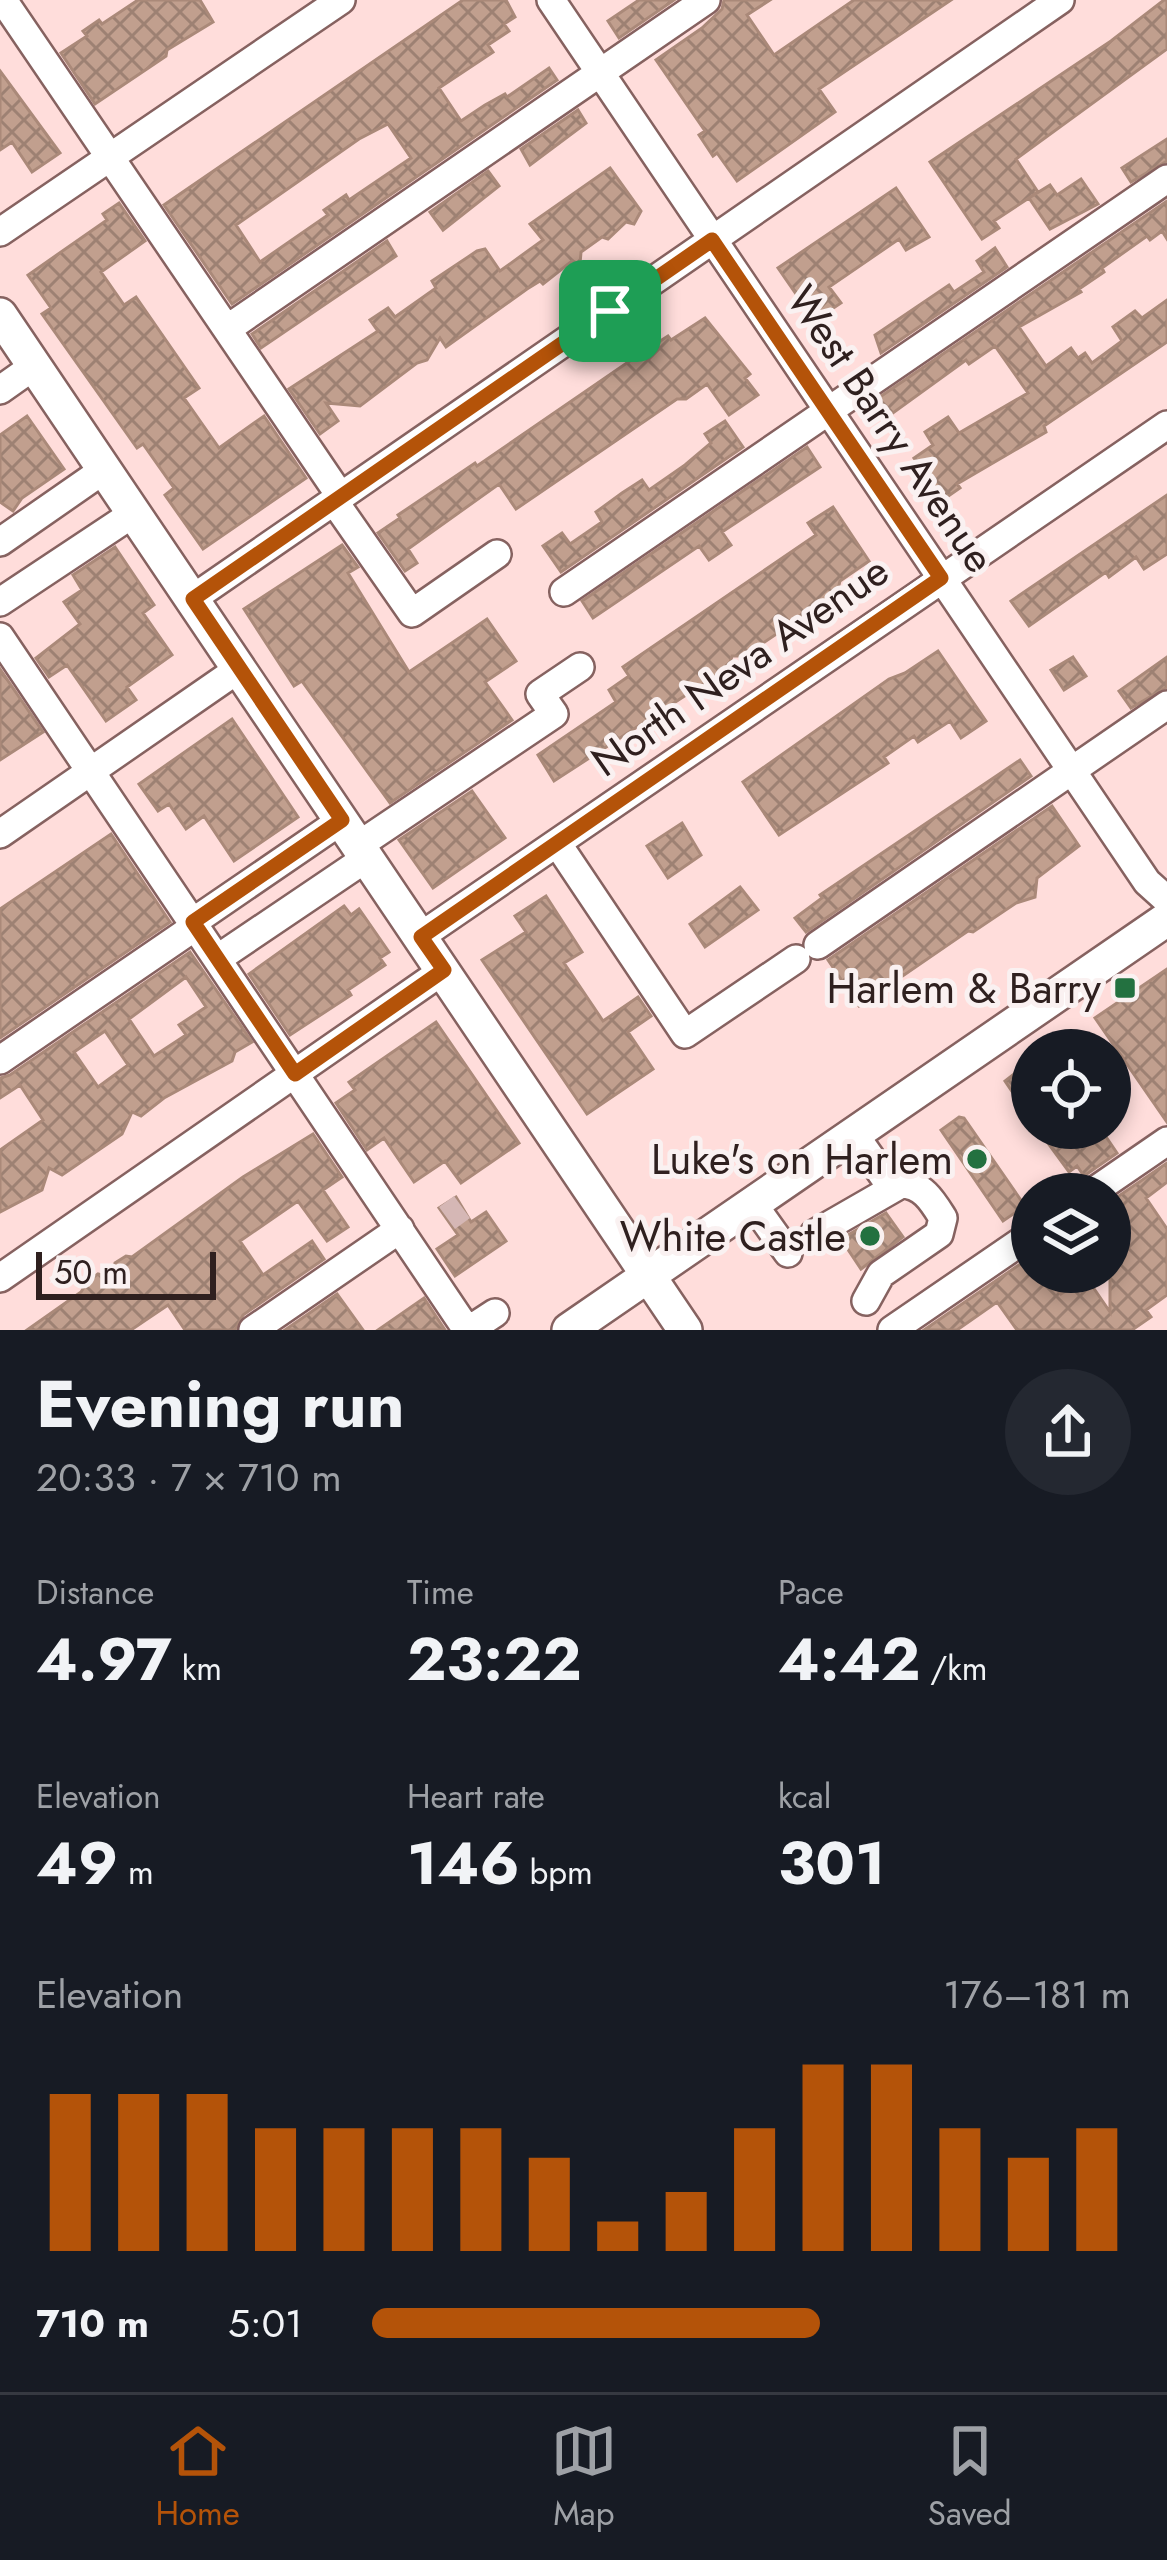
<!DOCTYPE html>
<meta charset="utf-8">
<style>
body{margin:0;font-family:Jost,sans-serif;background:#242831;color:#f1f3f6;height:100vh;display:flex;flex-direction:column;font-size:45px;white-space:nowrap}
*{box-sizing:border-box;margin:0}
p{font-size:39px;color:#9ea1a6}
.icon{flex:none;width:66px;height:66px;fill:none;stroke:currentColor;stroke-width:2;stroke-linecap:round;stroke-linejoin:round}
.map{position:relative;height:1330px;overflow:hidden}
.sheet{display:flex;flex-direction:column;background:#171b24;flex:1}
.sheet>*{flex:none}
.tools{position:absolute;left:1011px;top:1029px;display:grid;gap:24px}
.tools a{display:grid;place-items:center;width:120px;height:120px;border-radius:50%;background:#171b24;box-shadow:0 6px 18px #0003;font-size:60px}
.scale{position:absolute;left:36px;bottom:30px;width:180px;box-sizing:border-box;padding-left:12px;border:6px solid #2f201f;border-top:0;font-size:33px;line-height:42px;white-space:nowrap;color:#2f201f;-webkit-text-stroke:9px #faf1f1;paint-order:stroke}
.pin{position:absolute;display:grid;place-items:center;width:102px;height:102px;color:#fff;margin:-51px;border-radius:24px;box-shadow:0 6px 18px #0006}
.round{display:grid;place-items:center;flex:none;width:126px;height:126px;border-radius:63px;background:#242831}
.overview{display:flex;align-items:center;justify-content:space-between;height:204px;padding:0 36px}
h1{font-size:66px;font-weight:700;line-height:90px}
.stats{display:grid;grid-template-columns:repeat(3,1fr);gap:18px;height:204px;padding:12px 36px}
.stats div{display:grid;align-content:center}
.stats b{font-size:60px;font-weight:700}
.stats small{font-size:33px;font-weight:400}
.stats p{font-size:33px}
.chart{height:336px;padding:24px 36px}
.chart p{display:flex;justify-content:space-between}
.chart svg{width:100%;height:216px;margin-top:12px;stroke:#b45309;stroke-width:6}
ul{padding:0 36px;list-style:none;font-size:39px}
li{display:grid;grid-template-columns:192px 144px 1fr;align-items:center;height:90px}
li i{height:30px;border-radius:15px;background:#b45309}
.tab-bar{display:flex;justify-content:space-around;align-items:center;height:168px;border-top:3px solid #363941;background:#171b24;font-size:33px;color:#9ea1a6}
.tab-bar a{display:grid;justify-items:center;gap:6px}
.tab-bar .current{color:#b45309}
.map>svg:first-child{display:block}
.building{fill:url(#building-cross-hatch);stroke:#aa8979;stroke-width:3;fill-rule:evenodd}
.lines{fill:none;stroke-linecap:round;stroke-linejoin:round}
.minor-tunnel{stroke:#d5b7b5;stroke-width:27;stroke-dasharray:27 14;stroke-linecap:butt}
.minor-casing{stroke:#866260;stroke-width:32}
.major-casing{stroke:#866260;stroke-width:38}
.minor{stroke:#fff;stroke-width:27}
.major{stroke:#fff;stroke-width:33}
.route-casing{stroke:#fff;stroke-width:24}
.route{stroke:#b45309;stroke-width:15}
.poi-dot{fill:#237140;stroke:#faf1f1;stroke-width:4.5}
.labels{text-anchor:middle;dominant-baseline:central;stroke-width:10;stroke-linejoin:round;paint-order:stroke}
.street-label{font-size:42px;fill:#2f201f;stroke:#faf1f1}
.poi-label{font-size:42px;fill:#2f201f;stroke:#faf1f1;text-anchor:end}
</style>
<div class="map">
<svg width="1167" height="1330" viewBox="0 0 1167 1330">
<defs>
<pattern id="building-cross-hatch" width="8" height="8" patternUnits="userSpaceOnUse" patternTransform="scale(3)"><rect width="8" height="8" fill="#c19f8e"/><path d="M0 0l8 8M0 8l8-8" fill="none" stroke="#9d8173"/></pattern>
</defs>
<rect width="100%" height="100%" fill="#ffdddb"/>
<!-- building -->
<path class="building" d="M138 0H200L213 22 167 50 166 56 95 104 61 53 87 36 83 31 99 20 102 24Z
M463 0H506L515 17 504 24 509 31 488 45 493 52 439 88 461 121 485 105 505 94 507 97 549 68 557 80 232 304 164 205ZM388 124 411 158 349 200 346 195 324 210 328 215 260 262 236 225 359 139Z
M639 0H674L619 38 608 21Z
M724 0H770L747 15 774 55 854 0H951L819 89 835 112 737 181 717 153 713 156 699 135 705 131 656 60 702 28 722 9Z
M1164 0H1167V49L1016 159 1038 192 994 221 999 228 982 239 930 162 1111 41Z
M0 71 60 153 32 172 12 142 0 150Z
M578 110 586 123 530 165 521 149Z
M1167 139V161L1131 182 1122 168Z
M610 168 641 211 634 224 626 222 608 239 602 237 581 252 580 264 572 261 543 284 540 281 527 289 446 347 440 338 427 360 417 363 360 406 326 403 338 421 320 434 289 389 378 331 370 320 388 308 395 317 436 288 432 281 477 251 485 249 500 271 543 240 530 224Z
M488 171 499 186 443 230 430 212Z
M1081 179 1098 204 1050 229 1029 198 1050 185 1057 195Z
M896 188 929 237 906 250 899 239 829 287 841 303 823 315 811 298 803 304 778 268Z
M1167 201V239L1162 231 1150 240 1147 236 1102 268 1104 272 1079 289 1081 292 1019 327 1046 366 1071 348 1078 358 1085 353 1092 363 1122 341 1113 327 1135 311 1142 318 1167 300V342L1044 426 1046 432 957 484 960 488 937 504 911 466 917 462 914 458 933 445 925 432 948 417 959 433 1028 393 995 346 969 364 966 360 886 418 874 401Z
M119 203 145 241 101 272 124 305 136 297 199 388 184 398 219 448 264 416 306 478 203 549 165 495 174 488 143 444 137 448 42 314 51 308 28 275 107 220 103 214Z
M387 241 396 256 261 348 252 334Z
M995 248 1007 267 881 353 875 335 949 285 954 292 984 272 977 261Z
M705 318 750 374 745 378 758 395 729 415 707 384 686 399H677L516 509 499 484 408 549 417 563 405 571 378 533 400 518 398 515 475 463 477 466 637 356 668 336 671 340Z
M27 416 64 469 22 498 13 511 0 502V435Z
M725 421 743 447 561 572 543 546 562 533 570 544 602 522 596 512 622 493 642 480 649 490 685 465 711 443 705 434Z
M807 447 820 467 722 532 731 545 709 560 699 546 593 618 582 601Z
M1167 495V554L1144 569 1136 557 1109 577 1106 572 1029 626 1011 601Z
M833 507 869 561 840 581 837 593 744 656H732L729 667 554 781 538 755 616 702 609 690 629 676 623 667 816 535 808 523Z
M342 545 358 567 348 573 409 672 487 619 516 661 485 682 512 720 390 803 302 681 294 686 244 609Z
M115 547 154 605 143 613 172 655 127 687 136 700 106 721 67 665 49 677 36 658 80 624 64 602 82 590 73 575Z
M938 651 986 721 961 738 950 721 918 742 914 736 884 757 888 763 779 835 743 782 889 679 905 673Z
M1073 657 1086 676 1064 690 1051 670Z
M1167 657V687L1131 708 1119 691Z
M0 669 43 732 0 760Z
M232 719 298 817 234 861 204 816 186 829 169 804 158 811 139 784Z
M1020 760 1031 776 806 932 795 918 822 898 820 895Z
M472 791 505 838 433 888 399 840Z
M1052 806 1079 846 1037 878 1035 897 1016 903 973 932 968 931 859 1006 828 960Z
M682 823 701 855 668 878 647 846Z
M111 834 170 922 0 1038V909Z
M740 887 758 910 705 947 690 924Z
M546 896 582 952 564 963 603 1021 638 997 651 1016 628 1032 653 1069 587 1114 482 960 526 932 515 916Z
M344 906 351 915 359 909 389 952 380 958 385 965 348 990 351 995 290 1035 249 974Z
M190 952 252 1042 235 1052 232 1061 164 1098 141 1116 132 1112 122 1134 62 1175 49 1168 42 1190 0 1212V1150L43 1120 20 1085 0 1098V1078L10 1075ZM186 977 206 1007 179 1025 186 1035 154 1056 129 1019ZM105 1031 128 1065 98 1087 74 1052Z
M1167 969V1122L1095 1018Z
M436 1022 519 1143 461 1183 445 1161 414 1182 384 1138 367 1150 336 1103 355 1090 349 1082Z
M1032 1060V1121L1005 1081Z
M959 1117 964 1118 1025 1206 1003 1221 941 1130Z
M1037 1128H1100L1117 1153 1084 1176 1077 1166 1069 1172Z
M313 1134 342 1177 323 1190 348 1227 327 1241 298 1201 240 1241 263 1275 312 1241 324 1259 243 1315 235 1330H185L168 1305 131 1330H27L81 1292 88 1281 98 1274 112 1278 115 1263 126 1256 132 1257 243 1177Z
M1167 1163V1182L1146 1198 1167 1229V1295L1146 1310 1151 1317 1132 1330H1017L997 1302 957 1330H924L1032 1256V1272H1045L1061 1294 1086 1277 1110 1312V1202Z
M456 1197 471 1222 486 1212 506 1241 455 1276 437 1249 458 1235 439 1208Z
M886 1213 903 1237 861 1269 841 1239Z
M337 1294 363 1330H285Z
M424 1298 445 1330H378Z"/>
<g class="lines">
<!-- minor-tunnel -->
<path class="minor-tunnel" d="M447 1218 462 1207"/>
<!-- minor casing -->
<g class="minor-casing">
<path id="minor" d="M3 0 341 497
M551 0 1147 882 1167 900
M0 232 341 0
M227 329 706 0
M0 390 34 366
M334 501 412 613 497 554
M0 542 105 469
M564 592 1167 179
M192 599 1060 0
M0 602 134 513
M0 637 467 1330
M0 834 240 668
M557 843 685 1034 796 959
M359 845 554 714 540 694 580 667
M193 922 342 820
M421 936 1167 425
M818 945 1167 705
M217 959 368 857
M0 1060 196 926
M854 1134 887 1181
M1090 1194 1167 1141
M753 1204 788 1253
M814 1234 901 1184C923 1184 933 1202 943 1218L939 1234 881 1274 866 1301
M0 1278 444 970
M253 1330 400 1229
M469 1330 495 1313
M892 1330 1032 1234"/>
</g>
<!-- major casing -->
<g class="major-casing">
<path id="major" d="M0 315 685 1330
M569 1330 1167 919"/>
</g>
<!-- minor -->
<use href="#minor" class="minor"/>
<!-- major -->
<use href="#major" class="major"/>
</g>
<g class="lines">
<!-- route casing -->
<g class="route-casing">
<path id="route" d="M712 240 941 578 421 937 444 970 295 1074 193 922 342 820 193 599Z"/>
</g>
<!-- route -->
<use href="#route" class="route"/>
</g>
<!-- markers -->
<g class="poi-dot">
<rect x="1113" y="976" width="24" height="24" rx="6"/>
<circle cx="977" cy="1159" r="12"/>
<circle cx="870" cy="1236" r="12"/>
</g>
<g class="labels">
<!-- street labels -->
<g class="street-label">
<text transform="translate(891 429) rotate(56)">West Barry Avenue</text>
<text transform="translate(740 666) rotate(-35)">North Neva Avenue</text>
</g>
<!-- poi labels -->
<g class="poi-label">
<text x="1101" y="988">Harlem &amp; Barry</text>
<text x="953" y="1159">Luke's on Harlem</text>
<text x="846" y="1236">White Castle</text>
</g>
</g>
</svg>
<div class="tools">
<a><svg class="icon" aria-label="locate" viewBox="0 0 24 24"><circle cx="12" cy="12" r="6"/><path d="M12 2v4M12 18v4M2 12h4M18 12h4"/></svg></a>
<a><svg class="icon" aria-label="layers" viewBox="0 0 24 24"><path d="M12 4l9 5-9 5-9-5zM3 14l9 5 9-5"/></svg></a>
</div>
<div class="scale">50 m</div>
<div class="pin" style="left:610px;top:311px;background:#1e9e55"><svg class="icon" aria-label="arrive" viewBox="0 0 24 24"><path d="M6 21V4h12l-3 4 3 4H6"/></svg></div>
</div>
<section class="sheet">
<div class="overview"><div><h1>Evening run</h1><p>20:33 · 7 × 710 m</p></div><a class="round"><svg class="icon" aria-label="share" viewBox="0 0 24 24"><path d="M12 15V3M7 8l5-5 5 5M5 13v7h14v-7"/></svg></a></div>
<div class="stats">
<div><p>Distance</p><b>4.97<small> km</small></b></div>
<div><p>Time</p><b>23:22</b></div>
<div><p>Pace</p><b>4:42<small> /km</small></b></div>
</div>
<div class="stats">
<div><p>Elevation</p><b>49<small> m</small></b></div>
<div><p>Heart rate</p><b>146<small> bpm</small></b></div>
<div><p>kcal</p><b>301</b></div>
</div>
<div class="chart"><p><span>Elevation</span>176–181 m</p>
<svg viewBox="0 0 160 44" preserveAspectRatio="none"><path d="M5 44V12M15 44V12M25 44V12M35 44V19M45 44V19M55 44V19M65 44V19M75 44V25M85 44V38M95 44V32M105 44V19M115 44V6M125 44V6M135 44V19M145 44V25M155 44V19"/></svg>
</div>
<ul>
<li><b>710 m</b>5:01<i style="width:59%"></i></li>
</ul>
</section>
<nav class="tab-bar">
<a class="current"><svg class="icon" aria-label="home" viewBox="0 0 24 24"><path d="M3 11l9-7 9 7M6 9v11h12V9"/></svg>Home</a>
<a><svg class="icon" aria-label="map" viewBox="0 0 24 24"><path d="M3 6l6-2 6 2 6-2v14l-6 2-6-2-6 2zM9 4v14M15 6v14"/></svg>Map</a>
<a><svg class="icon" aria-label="saved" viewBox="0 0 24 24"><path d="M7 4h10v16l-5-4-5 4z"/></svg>Saved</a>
</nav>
